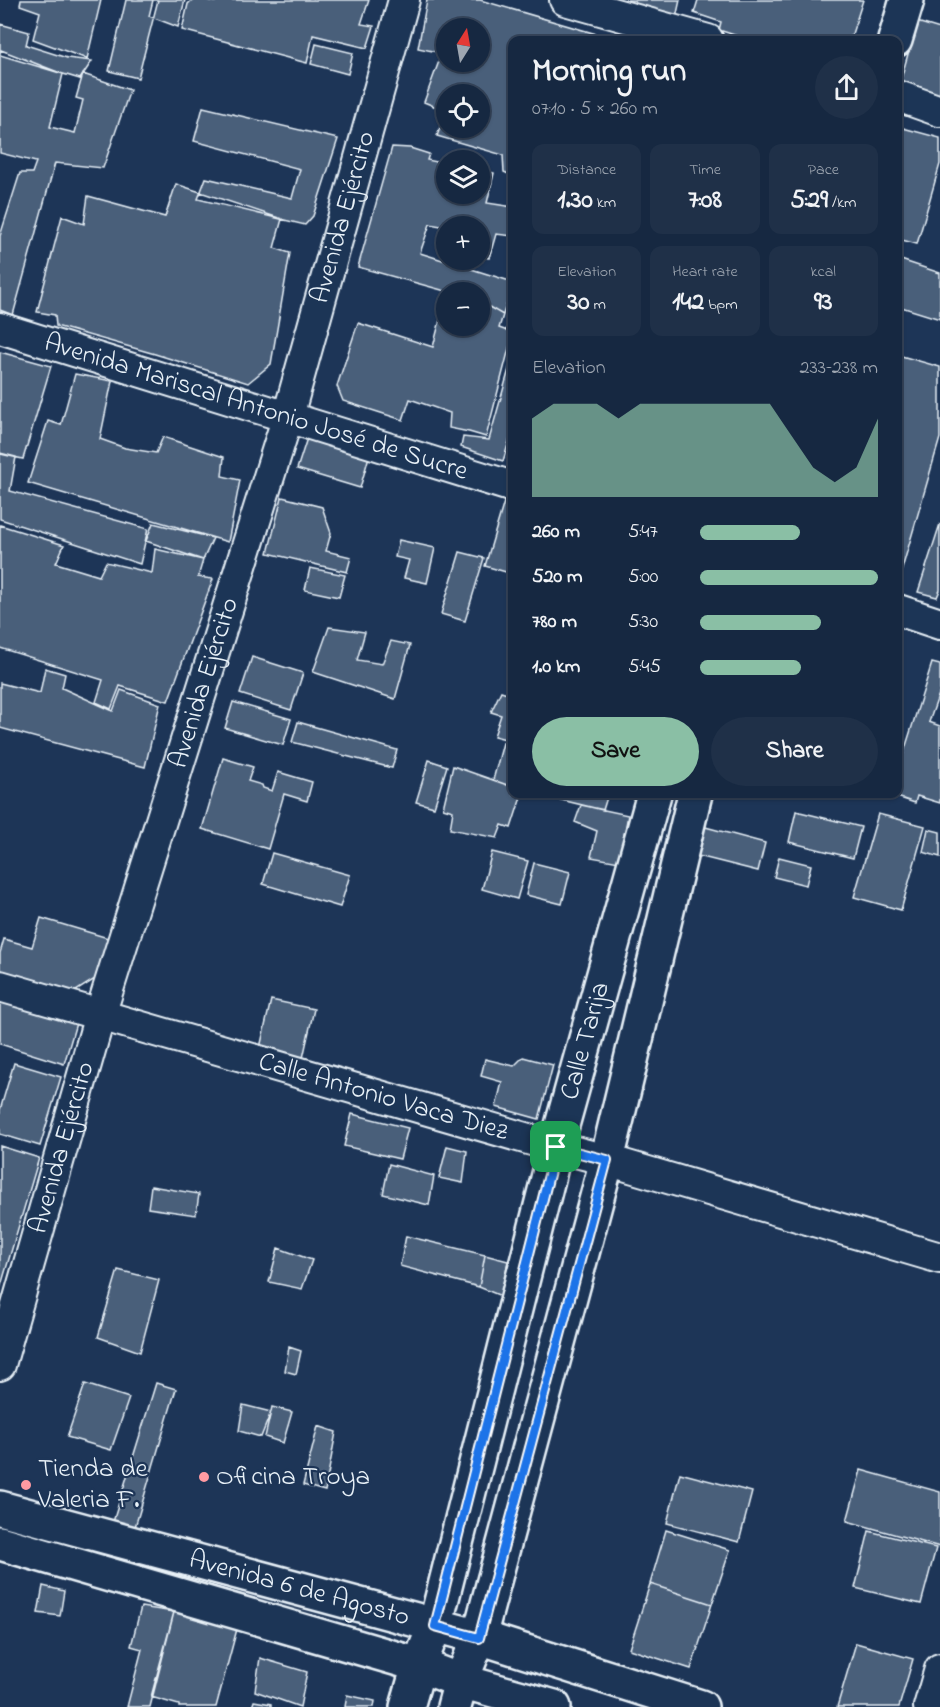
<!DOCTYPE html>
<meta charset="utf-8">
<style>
body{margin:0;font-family:"Indie Flower",sans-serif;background:#1f3048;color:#f1f3f6;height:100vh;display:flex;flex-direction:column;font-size:22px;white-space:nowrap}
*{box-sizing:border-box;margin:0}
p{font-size:20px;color:#9ea6b1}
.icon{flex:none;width:33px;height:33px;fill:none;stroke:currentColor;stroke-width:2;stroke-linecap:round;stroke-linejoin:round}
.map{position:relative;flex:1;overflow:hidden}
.side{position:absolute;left:508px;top:36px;width:394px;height:762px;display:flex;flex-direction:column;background:#162841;border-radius:12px;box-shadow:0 2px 4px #0004,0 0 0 2px #35445a}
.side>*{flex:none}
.needle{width:39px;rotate:11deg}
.buttons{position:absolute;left:436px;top:18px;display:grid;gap:12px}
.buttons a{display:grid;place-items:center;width:54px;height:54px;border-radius:50%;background:#162841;box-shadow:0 2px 4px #0004,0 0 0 2px #35445a;font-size:30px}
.pin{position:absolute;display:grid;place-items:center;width:51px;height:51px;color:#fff;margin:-26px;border-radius:12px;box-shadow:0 3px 9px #0006}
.round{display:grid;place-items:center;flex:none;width:63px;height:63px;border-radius:32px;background:#1f3048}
.headline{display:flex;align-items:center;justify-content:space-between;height:102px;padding:0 24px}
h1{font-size:33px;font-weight:700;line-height:45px}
.figures{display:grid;grid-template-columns:repeat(3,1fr);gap:9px;height:102px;padding:6px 24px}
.figures div{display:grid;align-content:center;border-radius:12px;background:#1f3048;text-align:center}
.figures b{font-size:26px;font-weight:700}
.figures small{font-size:16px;font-weight:400}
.figures p{font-size:16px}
.chart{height:168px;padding:12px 24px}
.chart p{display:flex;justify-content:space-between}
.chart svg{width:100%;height:108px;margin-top:6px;fill:#8abfa5;opacity:.7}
.button{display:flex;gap:12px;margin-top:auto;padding:12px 24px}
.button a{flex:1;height:69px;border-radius:36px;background:#8abfa5;color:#111;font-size:24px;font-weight:700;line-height:69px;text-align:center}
.button a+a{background:#1f3048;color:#f1f3f6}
ul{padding:0 24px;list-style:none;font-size:20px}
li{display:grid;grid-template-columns:96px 72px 1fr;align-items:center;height:45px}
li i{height:15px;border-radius:8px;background:#8abfa5}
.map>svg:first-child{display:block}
.building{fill:#495e7a;stroke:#e8f1f8;stroke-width:1.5;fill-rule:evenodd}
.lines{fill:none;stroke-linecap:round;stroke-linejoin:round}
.minor-casing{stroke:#e8f1f8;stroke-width:34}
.tertiary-casing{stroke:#e8f1f8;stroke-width:38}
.primary-casing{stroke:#e8f1f8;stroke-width:38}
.minor{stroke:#1d3557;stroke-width:30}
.tertiary{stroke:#1d3557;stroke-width:33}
.primary{stroke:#1d3557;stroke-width:33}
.route-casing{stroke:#fff;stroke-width:12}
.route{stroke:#1a73e8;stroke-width:8}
.poi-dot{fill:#ff9aa2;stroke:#1d3557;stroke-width:2}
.labels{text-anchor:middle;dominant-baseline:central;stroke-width:4.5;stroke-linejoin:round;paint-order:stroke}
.street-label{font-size:27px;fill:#e8f1f8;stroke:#1d3557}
.poi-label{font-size:27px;fill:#e8f1f8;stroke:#1d3557;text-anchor:start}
</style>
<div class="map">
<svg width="940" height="1707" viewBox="0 0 940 1707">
<rect width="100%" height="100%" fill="#1d3557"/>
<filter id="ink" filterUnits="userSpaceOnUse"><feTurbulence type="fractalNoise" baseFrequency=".0167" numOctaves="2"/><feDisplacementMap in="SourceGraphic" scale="12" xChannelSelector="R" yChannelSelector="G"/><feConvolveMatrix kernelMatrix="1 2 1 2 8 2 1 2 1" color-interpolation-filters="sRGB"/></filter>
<g filter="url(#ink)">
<!-- building -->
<path class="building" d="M21 0H101L87 59 33 39 40 12 20 5Z
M126 0H158L138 78 109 71Z
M153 0H185L178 27 149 16Z
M192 0H206L215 2 216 0H369L361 24 374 26 367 48 313 35 307 63 182 30 188 4Z
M427 0H480L610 38 612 40H513V176L504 172 503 155 437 136 446 111 424 102 442 53 418 48ZM447 28H480V62H447ZM447 94H480V128H447Z
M606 0H680L676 18Z
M698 0H863L850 40H750L719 30 721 22 694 13Z
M917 22 940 29V98L899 86Z
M0 24 29 32 26 45 67 58 92 61 80 79 0 55Z
M316 44 353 53 348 74 311 64Z
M1 50 63 74 50 127 75 133 83 100 76 98 83 74 130 90 103 168 55 163 13 315 0 310V236L20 173H32L36 162 0 153V53Z
M203 107 338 139 313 216 305 225 198 199 206 178 292 198 300 169 194 141Z
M903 128 940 138V164L917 244 898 239V142Z
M392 147 410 148 429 154 427 160 447 164V194H480V170L494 173 487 203 513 207V236L496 234 489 258 480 256V226L447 227 430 224 420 253 513 282 503 315 480 302V292H449L358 267Z
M176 184 282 219 274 248 290 253 271 364 248 383 155 354 56 326 55 315 37 312 62 216 84 224 88 196 165 217Z
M898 259 940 273V319L898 306Z
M445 301H447V326H480V304L486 305 503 315 499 328 513 333 486 437 469 432 449 428 450 413 410 399 403 420 343 401 337 386 358 323 433 347Z
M513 310V331H506Z
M0 352 51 366 23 459 0 454Z
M898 355 940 367V438L900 576H898Z
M511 362 513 363V429L503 461 461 447 463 437 489 440Z
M75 374 112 381 100 439 125 448 156 453 163 437 224 457 222 476 240 480 228 542 28 483 48 421 61 425Z
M308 435 370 453 360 488 297 469Z
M0 453 16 457 10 491 148 529 140 564 0 519Z
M282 497 322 507 331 533 326 551 351 557 347 572 268 553Z
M504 502 513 504V574L485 566Z
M153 523 213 538 203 560 146 541Z
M940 524V590L937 597 918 592Z
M0 525 64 545 56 563 99 576 106 562 152 573 155 549 203 560 198 577 213 579 168 701 120 686 111 709 96 702 103 680 0 648Z
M399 540 435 548 427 583 404 578 409 560 395 557Z
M460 552 484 558 465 621 441 614Z
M310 568 345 575 339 597 305 590Z
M329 627 365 632 357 660 382 664 391 641 410 645 395 699 313 672Z
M252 657 303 673 291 710 240 694Z
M932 663 940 665V691L929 722 940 726V803L917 796 915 803 891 795 898 794V771Z
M45 668 65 674 62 688 113 711 121 690 160 704 145 767 0 728V683L40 693Z
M501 691 513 695V741L494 736 501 715 491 712Z
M233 702 291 719 283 745 225 728Z
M298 722 397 750 392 768 292 742Z
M503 743 513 746V787L493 780Z
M223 758 253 767 248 781 262 785 263 788 272 791 278 772 312 782 307 801 284 794 268 849 202 829Z
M429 760 447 766 434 807 416 802Z
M453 766 513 787V794H522L511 828 502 825 497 838 450 829 453 811 443 808Z
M537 794H608L603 810Z
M581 805 628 815 619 862 591 857 597 831 575 822Z
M796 811 861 827 853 858 789 842Z
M878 814 925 826 901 910 854 897Z
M698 825 765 843 758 871 690 854Z
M928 829 940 832V857L923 852Z
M492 852 528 861 517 899 482 889Z
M272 853 350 875 340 907 263 884Z
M779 857 811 865 806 885 774 877Z
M534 863 570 872 562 904 526 895Z
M41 918 108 938 95 979 73 993 0 971V953L4 939 32 947Z
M0 989 79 1013 64 1064 0 1044Z
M271 1000 314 1009 303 1058 260 1048Z
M523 1057 553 1065 539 1119 496 1107 502 1082 481 1076 485 1059 514 1066Z
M14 1063 61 1077 40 1146 0 1134V1110Z
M352 1114 408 1128 400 1159 344 1146Z
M0 1146 39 1158 0 1289Z
M447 1146 467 1151 463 1183 439 1178Z
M389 1164 434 1176 429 1205 383 1194Z
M151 1186 199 1194 196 1215 148 1208Z
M406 1236 485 1255 479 1287 400 1266Z
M278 1248 312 1260 302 1289 269 1282Z
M485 1255 508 1261 501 1296 479 1287Z
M118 1270 159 1280 140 1352 98 1337Z
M289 1347 301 1351 296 1374 285 1371Z
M156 1383 176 1389 135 1527 113 1522Z
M85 1384 129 1398 111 1450 67 1437Z
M243 1405 271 1412 261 1437 239 1431Z
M272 1407 292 1412 283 1443 265 1437Z
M318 1426 336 1432 325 1491 303 1485Z
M861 1470 940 1492V1547L847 1521Z
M680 1473 752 1492 739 1542 667 1523Z
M666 1530 730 1550 712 1604 650 1584Z
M869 1531 936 1548 921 1604 855 1588Z
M650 1584 712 1604 691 1669 629 1649Z
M43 1586 64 1591 60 1616 38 1613Z
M141 1607 174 1612 150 1707H127L142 1649 131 1646Z
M174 1612 237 1629 216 1707H179V1705L151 1697Z
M856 1643 913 1659 899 1707H837Z
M260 1658 307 1672 300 1707 255 1691Z
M347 1695 375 1701 374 1707H345Z
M254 1701 271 1704V1707H252Z"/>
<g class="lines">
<!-- minor casing -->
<g class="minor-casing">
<g id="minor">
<path d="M565 0 708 40"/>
<path d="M898 96 940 111"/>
<path id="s1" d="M0 328 513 487"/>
<path d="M898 610 940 624"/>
<path id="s2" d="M0 986 556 1147 607 1160 940 1258"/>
<path id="s3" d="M0 1365 100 1015 288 416 404 0"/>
<path d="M929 1707 940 1669"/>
</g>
</g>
<!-- tertiary casing -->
<g class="tertiary-casing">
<g id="tertiary">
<path d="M895 40 907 0"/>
<path id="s4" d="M407 1707 419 1665 435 1626 556 1147 654 794"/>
<path d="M454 1707 461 1681 479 1637 607 1160 695 794"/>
</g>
</g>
<!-- primary casing -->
<g class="primary-casing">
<g id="primary">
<path id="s5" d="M0 1508 479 1637 701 1707"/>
<path d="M0 1543 419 1665 461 1681 554 1707"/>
</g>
</g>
<!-- minor -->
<use href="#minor" class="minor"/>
<!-- tertiary -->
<use href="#tertiary" class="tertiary"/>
<!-- primary -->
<use href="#primary" class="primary"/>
</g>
</g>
<g class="lines" filter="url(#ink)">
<!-- route casing -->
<g class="route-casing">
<path id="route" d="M556 1147 607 1160 479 1638 435 1626Z"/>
</g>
<!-- route -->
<use href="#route" class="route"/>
</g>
<!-- markers -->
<g class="poi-dot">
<circle cx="204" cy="1477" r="6"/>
<circle cx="26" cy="1485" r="6"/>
</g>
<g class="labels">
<!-- street labels -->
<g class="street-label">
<text stroke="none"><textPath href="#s3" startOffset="1198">Avenida Ejército</textPath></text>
<text stroke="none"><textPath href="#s1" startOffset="268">Avenida Mariscal Antonio José de Sucre</textPath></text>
<text stroke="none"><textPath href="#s3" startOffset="712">Avenida Ejército</textPath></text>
<text stroke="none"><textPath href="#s4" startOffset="690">Calle Tarija</textPath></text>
<text stroke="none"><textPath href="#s2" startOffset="399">Calle Antonio Vaca Diez</textPath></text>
<text stroke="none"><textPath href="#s3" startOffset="226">Avenida Ejército</textPath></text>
<text stroke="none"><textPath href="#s5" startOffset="310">Avenida 6 de Agosto</textPath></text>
</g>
<!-- poi labels -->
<g class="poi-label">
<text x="38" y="1469">Tienda de<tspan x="38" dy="31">Valeria F.</tspan></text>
<text x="216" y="1477">Oficina Troya</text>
</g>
</g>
</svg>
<div class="buttons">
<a><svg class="needle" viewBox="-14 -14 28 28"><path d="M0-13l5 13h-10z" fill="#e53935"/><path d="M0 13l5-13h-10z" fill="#9ea6b1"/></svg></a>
<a><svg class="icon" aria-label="locate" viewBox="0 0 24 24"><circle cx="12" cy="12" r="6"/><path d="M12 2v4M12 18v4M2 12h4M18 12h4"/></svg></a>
<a><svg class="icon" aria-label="layers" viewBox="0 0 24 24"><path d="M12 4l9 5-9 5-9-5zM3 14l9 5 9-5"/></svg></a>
<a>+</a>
<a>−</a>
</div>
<div class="pin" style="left:556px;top:1147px;background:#1e9e55"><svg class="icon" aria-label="arrive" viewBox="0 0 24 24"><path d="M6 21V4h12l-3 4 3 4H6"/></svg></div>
<section class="side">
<div class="headline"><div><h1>Morning run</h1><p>07:10 · 5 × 260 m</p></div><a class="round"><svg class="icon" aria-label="share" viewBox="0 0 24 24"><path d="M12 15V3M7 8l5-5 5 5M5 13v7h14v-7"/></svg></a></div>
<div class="figures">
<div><p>Distance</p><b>1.30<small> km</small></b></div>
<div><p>Time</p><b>7:08</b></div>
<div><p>Pace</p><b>5:29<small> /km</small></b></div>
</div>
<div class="figures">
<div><p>Elevation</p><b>30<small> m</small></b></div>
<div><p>Heart rate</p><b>142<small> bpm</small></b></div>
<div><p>kcal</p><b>93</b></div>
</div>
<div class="chart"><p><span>Elevation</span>233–238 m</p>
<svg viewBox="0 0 160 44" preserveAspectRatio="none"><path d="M0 44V12L10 6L20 6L30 6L40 12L50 6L60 6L70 6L80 6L90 6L100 6L110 6L120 19L130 32L140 38L150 32L160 12V44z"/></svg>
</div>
<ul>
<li><b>260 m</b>5:47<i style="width:56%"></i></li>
<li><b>520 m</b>5:00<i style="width:100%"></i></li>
<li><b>780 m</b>5:30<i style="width:68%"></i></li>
<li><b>1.0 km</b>5:45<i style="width:57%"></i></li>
</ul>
<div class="button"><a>Save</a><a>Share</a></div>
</section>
</div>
